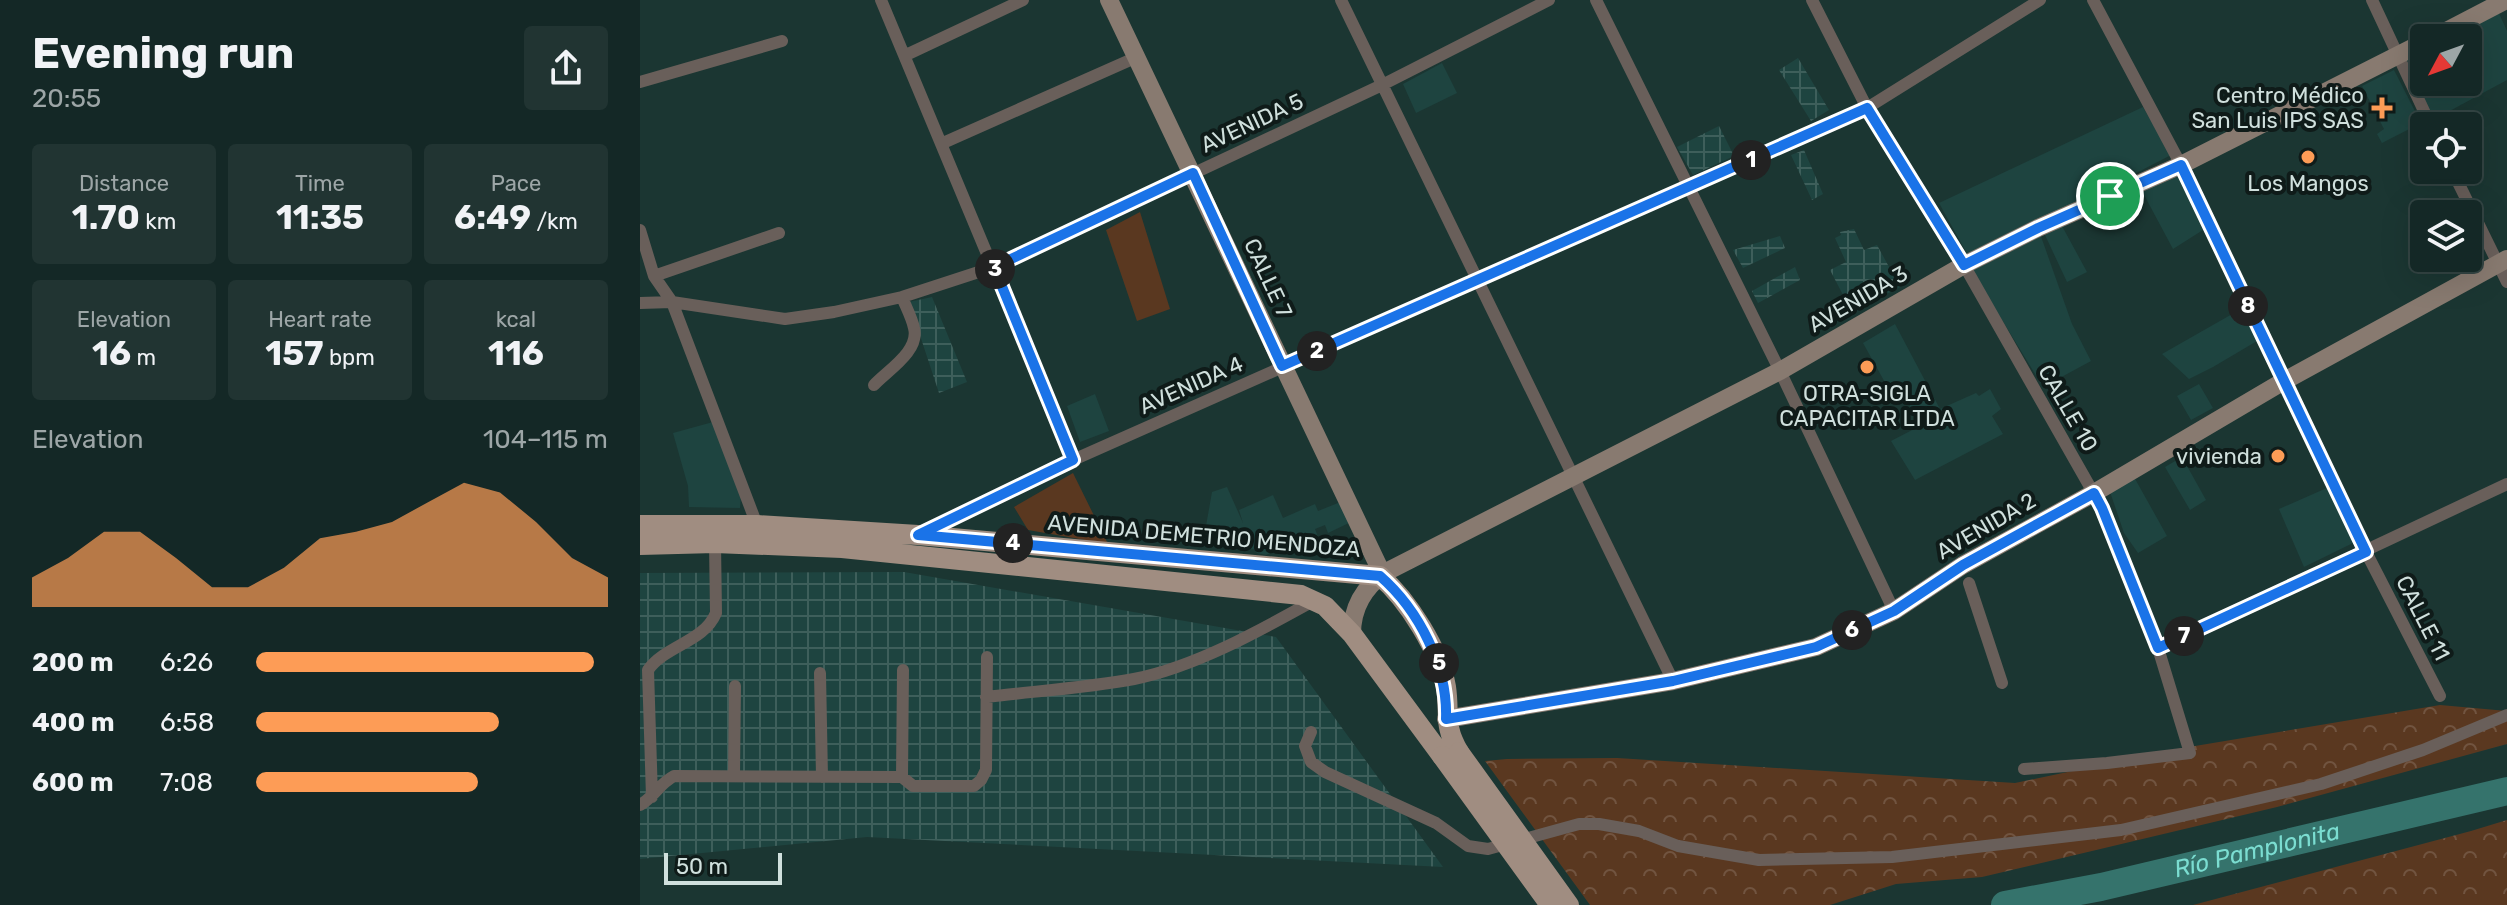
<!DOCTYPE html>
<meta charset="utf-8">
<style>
body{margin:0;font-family:Rubik,sans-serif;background:#213432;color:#f1f3f6;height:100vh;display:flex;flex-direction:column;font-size:30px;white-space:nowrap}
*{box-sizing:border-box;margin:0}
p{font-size:26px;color:#9da6a7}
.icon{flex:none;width:44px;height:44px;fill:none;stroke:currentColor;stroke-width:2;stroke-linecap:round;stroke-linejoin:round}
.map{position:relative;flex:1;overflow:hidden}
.sheet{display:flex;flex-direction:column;background:#142826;width:640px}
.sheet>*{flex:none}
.needle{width:52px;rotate:229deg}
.controls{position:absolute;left:1770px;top:24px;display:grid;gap:16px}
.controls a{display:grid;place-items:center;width:72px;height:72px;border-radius:8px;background:#142826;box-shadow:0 8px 32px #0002,0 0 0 2px #334443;font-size:40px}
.scale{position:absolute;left:24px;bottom:20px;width:118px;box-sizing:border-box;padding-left:8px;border:4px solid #d0e0dd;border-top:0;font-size:22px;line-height:28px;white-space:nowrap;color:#d0e0dd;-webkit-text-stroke:6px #0f1b19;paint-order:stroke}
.pin{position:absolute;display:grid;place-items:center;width:68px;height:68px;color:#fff;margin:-34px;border:4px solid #fff;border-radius:50%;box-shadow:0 2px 8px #0007}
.km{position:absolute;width:40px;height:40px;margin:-20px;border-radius:50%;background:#222;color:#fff;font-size:22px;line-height:40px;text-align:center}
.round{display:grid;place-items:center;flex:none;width:84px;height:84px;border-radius:8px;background:#213432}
.headline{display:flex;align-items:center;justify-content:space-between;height:136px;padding:0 32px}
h1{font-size:44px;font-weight:700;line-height:60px}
.stats{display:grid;grid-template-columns:repeat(3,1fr);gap:12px;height:136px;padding:8px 32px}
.stats div{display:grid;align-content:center;border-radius:8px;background:#213432;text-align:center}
.stats b{font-size:34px;font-weight:700}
.stats small{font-size:22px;font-weight:400}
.stats p{font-size:22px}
.chart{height:224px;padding:16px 32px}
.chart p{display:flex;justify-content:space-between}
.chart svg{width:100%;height:144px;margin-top:8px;fill:#fd9c56;opacity:.7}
ul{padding:0 32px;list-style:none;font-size:26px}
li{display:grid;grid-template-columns:128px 96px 1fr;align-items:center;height:60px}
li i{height:20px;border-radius:10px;background:#fd9c56}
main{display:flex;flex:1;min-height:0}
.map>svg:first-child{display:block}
.built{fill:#1e4440}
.industrial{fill:url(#industrial-grid)}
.park{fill:url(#park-crowns)}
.garden{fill:#5a3820}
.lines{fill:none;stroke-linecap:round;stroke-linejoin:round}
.river{stroke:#35736c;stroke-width:28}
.street{stroke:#695f5a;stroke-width:12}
.secondary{stroke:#887a70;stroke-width:18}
.primary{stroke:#a08d81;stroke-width:20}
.primary-bridge{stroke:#a08d81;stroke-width:20}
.route-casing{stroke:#fff;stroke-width:16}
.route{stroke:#1a73e8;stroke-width:10}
.poi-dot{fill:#fd9c56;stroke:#0f1b19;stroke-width:3}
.labels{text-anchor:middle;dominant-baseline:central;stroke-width:8;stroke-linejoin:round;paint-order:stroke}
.poi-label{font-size:22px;fill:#d0e0dd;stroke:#0f1b19;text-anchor:end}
.street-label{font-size:22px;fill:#d0e0dd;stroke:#0f1b19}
.water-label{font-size:24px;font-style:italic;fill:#7bddd1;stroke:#0f1b19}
</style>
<main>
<section class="sheet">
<div class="headline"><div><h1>Evening run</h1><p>20:55</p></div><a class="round"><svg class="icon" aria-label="share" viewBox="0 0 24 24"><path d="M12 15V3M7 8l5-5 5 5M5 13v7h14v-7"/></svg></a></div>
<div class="stats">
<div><p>Distance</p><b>1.70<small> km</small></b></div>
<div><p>Time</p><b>11:35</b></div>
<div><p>Pace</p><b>6:49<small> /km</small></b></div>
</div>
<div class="stats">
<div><p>Elevation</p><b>16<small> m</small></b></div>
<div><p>Heart rate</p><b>157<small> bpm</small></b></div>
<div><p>kcal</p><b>116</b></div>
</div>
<div class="chart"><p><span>Elevation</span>104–115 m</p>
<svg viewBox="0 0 160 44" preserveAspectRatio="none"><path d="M0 44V35L10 29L20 21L30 21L40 29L50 38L60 38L70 32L80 23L90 21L100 18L110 12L120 6L130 9L140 18L150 29L160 35V44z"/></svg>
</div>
<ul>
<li><b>200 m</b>6:26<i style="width:96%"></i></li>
<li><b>400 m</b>6:58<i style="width:69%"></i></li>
<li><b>600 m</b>7:08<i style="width:63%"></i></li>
</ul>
</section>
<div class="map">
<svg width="1867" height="905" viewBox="0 0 1867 905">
<defs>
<pattern id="industrial-grid" width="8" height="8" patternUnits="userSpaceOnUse" patternTransform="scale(2)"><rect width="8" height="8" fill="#1e4440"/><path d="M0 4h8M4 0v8" fill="none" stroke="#3e5f5b"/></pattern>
<pattern id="park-crowns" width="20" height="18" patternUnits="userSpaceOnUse" patternTransform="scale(2)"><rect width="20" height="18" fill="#5a3820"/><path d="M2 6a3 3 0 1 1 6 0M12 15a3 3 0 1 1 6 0" fill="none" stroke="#715440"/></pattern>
</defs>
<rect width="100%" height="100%" fill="#1b3632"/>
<!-- built -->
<path class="built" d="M1857 9 1867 31V80L1793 120 1763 55 1784 45V82H1828V38H1798Z
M802 63 817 93 776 113 763 84Z
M1754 70 1781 123 1742 143 1737 134 1744 129 1722 86Z
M1503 107 1531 155 1330 259 1299 203Z
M1536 172 1563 230 1533 249 1502 191Z
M1422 226 1447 272 1427 282 1405 235Z
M1398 228 1432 324 1451 361 1403 387 1332 271Z
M1601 309 1617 341 1573 367 1549 379 1522 354Z
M1255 324 1300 409 1336 393 1339 396 1350 389 1361 409 1352 416 1363 434 1275 480 1251 441 1278 427 1279 423 1262 390 1252 395 1223 343Z
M1559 384 1573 408 1551 420 1537 396Z
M455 394 469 431 440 442 427 406Z
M73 422 101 496 100 508 49 507 48 486 33 433Z
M1542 457 1566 500 1550 510 1525 467Z
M1494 477 1527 536 1498 553 1484 533 1469 489Z
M587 487 603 523 599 510 633 495 643 518 675 504 678 511 703 501 713 521 688 533 685 525 675 529 680 542 655 552H647L642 542 637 544 639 549 626 555 617 553 614 549 563 543 572 492Z
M1689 487 1715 542 1664 567 1639 509Z"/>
<!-- industrial -->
<path class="industrial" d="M1158 58 1189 110 1171 121 1139 70Z
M1079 126 1094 156 1053 175 1037 147Z
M1164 150 1183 194 1172 200 1151 155Z
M1214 229 1224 250 1237 245 1260 287 1212 312 1190 270 1206 262 1195 238 1201 235 1200 232Z
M1140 236 1145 248 1103 268 1093 250Z
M1155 267 1160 280 1118 303 1112 291Z
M292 297 327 382 299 393 269 302Z
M264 572 636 637 803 867 227 837 0 859V573Z"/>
<!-- park -->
<path class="park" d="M1800 705 1867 711V744L1637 807 1342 877 1256 884 1190 905H950L845 761 867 759 977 758 1375 783 1537 749Z
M1867 820V905H1553L1831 831Z"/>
<!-- garden -->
<path class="garden" d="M500 212 530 309 497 321 466 230Z
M433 473 468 544 388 530 374 507Z"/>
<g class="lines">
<!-- river -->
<path class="river" id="s1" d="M1365 905 1461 887 1867 791"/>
<!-- street -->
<path class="street" d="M241 0 433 460
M701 0 1033 681
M956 0 1140 371 1254 611
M1172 0 1227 108 1324 265 1462 508 1518 648 1550 753 1467 763 1384 769
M1453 0 1541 165 1726 552 1800 696
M1732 0 1791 126
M266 55 383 0
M0 82 142 41
M303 143 497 57
M1812 170 1867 282
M0 230 14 276 32 302 117 525
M14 276 139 233
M0 303 32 302 145 319 194 312 262 297 354 267 742 85 909 0
M234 385C248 370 280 351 274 328 272 318 266 307 262 297
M281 534 433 460 1227 108 1400 0
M1329 583 1362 683
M1518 648 1867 484
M180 673 182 777
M346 697C395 691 446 688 494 679 555 667 621 630 675 600
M671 732 665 746 671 762 685 772 796 823 828 846 848 849 939 824H959L999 831 1038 846 1119 860 1252 857 1481 830 1681 784 1783 750 1867 715
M94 776 95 686
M262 777 263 670
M12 797 8 670C26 645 64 642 76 613L75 543
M0 805C14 797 19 784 34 776L262 777 273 786H334L341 780 346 770 347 657"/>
<!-- secondary -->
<path class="secondary" d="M469 0 738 565 740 576
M1793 38 1866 0
M712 634C712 607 724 587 746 572L1140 371 1324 265 1398 228 1541 165 1784 42
M806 719 1033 681 1176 647 1254 611 1323 565 1454 493 1644 381 1867 259"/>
<!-- primary -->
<path class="primary" d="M0 525H117L278 535 740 576C768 600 800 651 806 687 810 714 803 725 819 752
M0 545 75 543 202 548 661 595 685 606 712 634 802 756"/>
<!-- primary-bridge -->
<path class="primary-bridge" d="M819 752 929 905
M802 756 910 905"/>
</g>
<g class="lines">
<!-- route casing -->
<g class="route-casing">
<path id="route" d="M1227 108 1324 265 1398 228 1541 165 1726 552 1518 648 1462 508 1454 493 1323 565 1254 611 1176 647 1033 681 806 719C808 667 779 610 740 576L278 535 433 460 354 267 553 173 642 366Z"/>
</g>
<!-- route -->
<use href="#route" class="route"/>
</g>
<!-- markers -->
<g class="poi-dot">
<path d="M1738 96h8v8h8v8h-8v8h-8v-8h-8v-8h8z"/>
<circle cx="1668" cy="157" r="8"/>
<circle cx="1227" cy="367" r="8"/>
<circle cx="1638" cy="456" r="8"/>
</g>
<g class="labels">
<!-- poi labels -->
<g class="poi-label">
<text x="1724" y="95">Centro Médico<tspan x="1724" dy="25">San Luis IPS SAS</tspan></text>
<text x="1668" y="183" text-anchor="middle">Los Mangos</text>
<text x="1227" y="393" text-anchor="middle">OTRA-SIGLA<tspan x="1227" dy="25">CAPACITAR LTDA</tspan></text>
<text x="1622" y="456">vivienda</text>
</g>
<!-- street labels -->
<g class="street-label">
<text transform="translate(612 123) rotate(-25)">AVENIDA 5</text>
<text transform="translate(628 278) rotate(65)">CALLE 7</text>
<text transform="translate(1218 299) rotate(-30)">AVENIDA 3</text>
<text transform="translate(551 385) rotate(-24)">AVENIDA 4</text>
<text transform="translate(1428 408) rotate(60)">CALLE 10</text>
<text transform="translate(1346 526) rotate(-30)">AVENIDA 2</text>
<text transform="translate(564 536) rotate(5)">AVENIDA DEMETRIO MENDOZA</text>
<text transform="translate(1783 618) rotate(63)">CALLE 11</text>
</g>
<!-- water labels -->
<g class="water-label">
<text stroke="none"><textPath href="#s1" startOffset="258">Río Pamplonita</textPath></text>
</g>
</g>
</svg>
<div class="controls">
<a><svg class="needle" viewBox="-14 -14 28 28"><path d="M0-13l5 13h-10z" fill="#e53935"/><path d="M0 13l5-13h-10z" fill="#9da6a7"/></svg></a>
<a><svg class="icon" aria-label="locate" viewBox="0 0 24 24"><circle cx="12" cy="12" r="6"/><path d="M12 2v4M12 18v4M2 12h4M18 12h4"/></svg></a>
<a><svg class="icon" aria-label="layers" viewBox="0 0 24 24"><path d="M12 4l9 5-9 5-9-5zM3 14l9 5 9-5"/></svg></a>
</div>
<div class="scale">50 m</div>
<div class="pin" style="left:1470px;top:196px;background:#1e9e55"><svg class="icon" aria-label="arrive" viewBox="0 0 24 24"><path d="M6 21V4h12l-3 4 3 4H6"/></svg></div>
<b class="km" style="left:1111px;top:160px">1</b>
<b class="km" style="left:677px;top:351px">2</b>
<b class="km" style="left:355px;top:269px">3</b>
<b class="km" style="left:373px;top:543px">4</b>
<b class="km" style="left:799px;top:663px">5</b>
<b class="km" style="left:1212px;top:630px">6</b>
<b class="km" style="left:1544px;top:636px">7</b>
<b class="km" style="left:1608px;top:306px">8</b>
</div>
</main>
